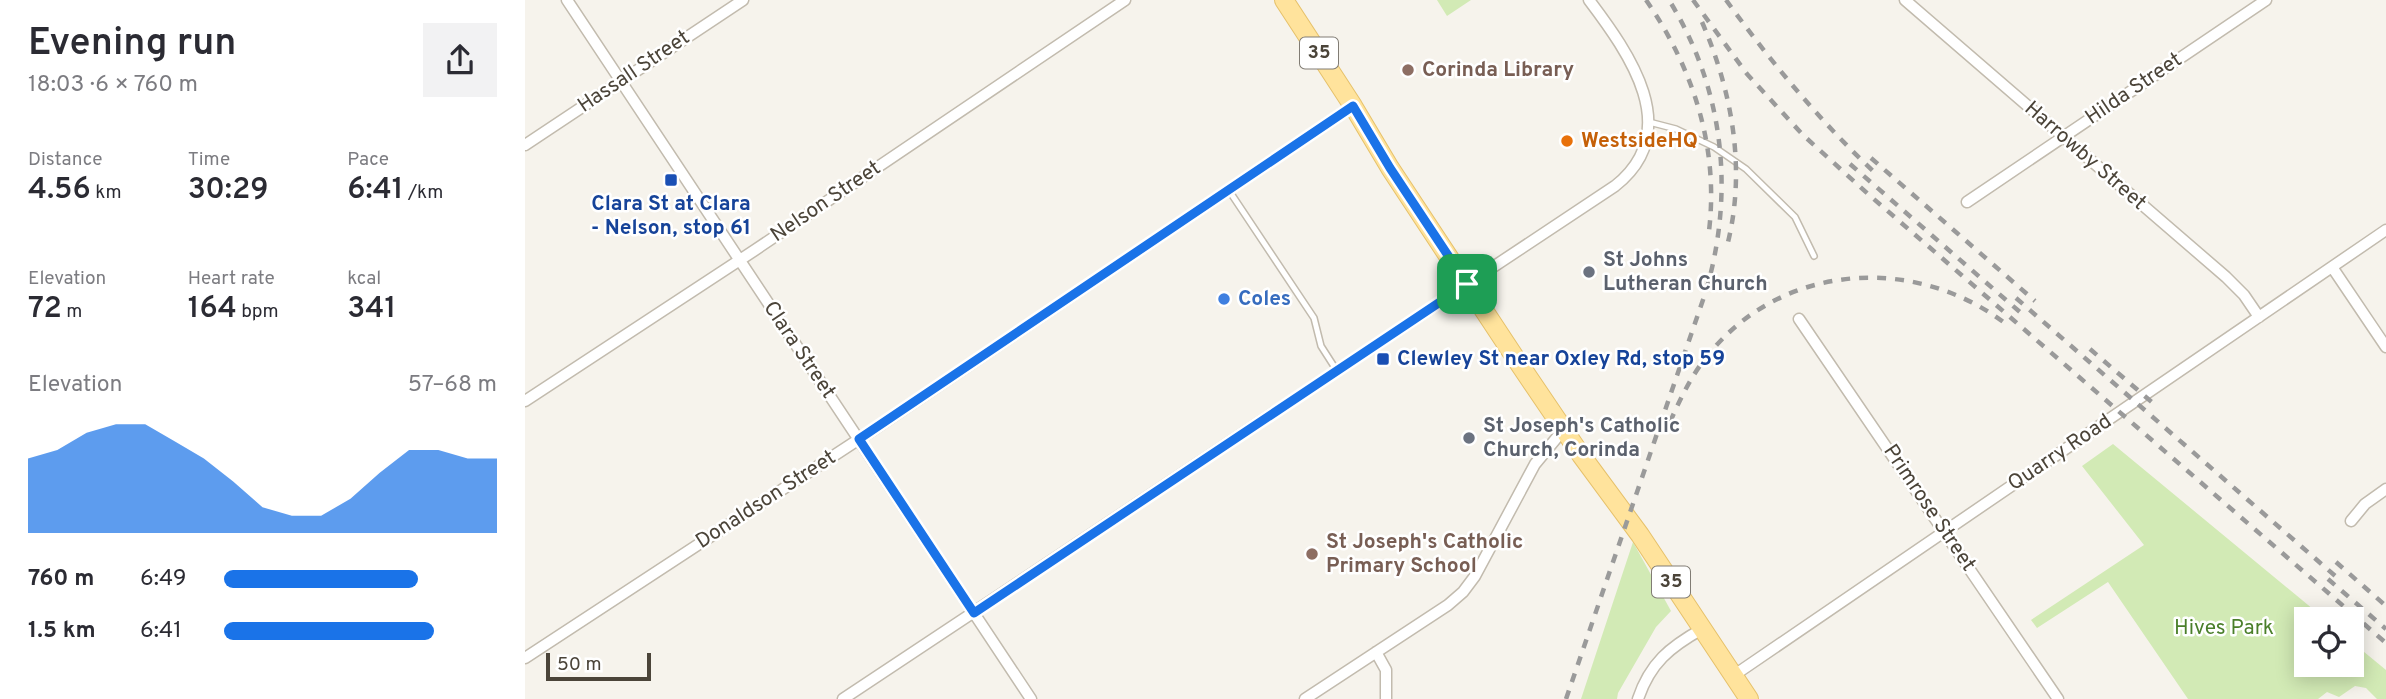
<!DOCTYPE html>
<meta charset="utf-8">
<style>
body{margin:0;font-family:Overpass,sans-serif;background:#f2f2f3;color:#2b2b33;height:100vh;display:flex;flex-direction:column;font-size:26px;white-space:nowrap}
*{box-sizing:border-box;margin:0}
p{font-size:23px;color:#7c7c81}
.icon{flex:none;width:38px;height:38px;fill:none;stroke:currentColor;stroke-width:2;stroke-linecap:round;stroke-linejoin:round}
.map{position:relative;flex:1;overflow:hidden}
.drawer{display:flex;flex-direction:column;background:#fff;width:525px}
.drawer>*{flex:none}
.tools{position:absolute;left:1769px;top:607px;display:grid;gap:14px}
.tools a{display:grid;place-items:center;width:70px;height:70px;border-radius:0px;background:#fff;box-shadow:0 4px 18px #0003;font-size:35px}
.scale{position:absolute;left:21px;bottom:18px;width:105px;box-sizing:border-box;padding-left:7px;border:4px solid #4b4439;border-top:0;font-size:19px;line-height:24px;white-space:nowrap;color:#4b4439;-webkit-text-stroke:5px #fff;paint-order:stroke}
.pin{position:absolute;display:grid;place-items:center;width:60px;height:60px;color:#fff;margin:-30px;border-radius:14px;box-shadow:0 4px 10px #0006}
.round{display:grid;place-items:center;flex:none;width:74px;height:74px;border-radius:0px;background:#f2f2f3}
.summary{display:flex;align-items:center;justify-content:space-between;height:119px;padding:0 28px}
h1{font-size:38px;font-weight:600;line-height:52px}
.metrics{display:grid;grid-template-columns:repeat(3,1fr);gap:10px;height:119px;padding:7px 28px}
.metrics div{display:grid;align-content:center}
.metrics b{font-size:30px;font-weight:600}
.metrics small{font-size:19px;font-weight:400}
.metrics p{font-size:19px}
.chart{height:196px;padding:14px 28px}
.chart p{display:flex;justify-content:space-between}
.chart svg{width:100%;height:126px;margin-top:7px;fill:#1a73e8;opacity:.7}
ul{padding:0 28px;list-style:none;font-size:23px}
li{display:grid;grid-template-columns:112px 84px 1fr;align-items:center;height:52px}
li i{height:18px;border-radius:9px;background:#1a73e8}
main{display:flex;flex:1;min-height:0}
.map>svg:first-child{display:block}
.green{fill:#d2eab5}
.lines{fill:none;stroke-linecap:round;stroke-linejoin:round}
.lane-casing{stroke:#c2bbae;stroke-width:8}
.street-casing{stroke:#c2bbae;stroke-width:13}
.primary-casing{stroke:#e6c16a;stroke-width:20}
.lane{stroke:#fff;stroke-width:5}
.street{stroke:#fff;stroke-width:10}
.primary{stroke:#ffe39c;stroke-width:18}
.rail{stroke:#9a9a9a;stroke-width:4.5;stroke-dasharray:9 9;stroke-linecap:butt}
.route-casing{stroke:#fff;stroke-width:14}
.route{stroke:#1a73e8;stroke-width:9}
.education-dot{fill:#8d6e63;stroke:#fff;stroke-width:2.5}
.food-dot{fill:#e8710a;stroke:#fff;stroke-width:2.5}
.transit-dot{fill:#1a4fb4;stroke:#fff;stroke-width:2.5}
.worship-dot{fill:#6b7280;stroke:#fff;stroke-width:2.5}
.shop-dot{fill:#3f7fe0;stroke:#fff;stroke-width:2.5}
.labels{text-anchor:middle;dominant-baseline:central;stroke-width:5;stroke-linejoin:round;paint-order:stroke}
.shield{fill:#fff;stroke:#817c74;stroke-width:2}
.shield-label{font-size:19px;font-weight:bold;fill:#4b4439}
.education-label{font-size:21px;font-weight:bold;fill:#785e54;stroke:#fff;text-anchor:start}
.street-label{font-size:21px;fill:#4b4439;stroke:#fff}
.food-label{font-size:21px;font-weight:bold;fill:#c56008;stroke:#fff;text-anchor:start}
.transit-label{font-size:21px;font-weight:bold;fill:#164399;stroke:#fff}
.worship-label{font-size:21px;font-weight:bold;fill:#5b616d;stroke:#fff;text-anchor:start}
.shop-label{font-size:21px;font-weight:bold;fill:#366cbe;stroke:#fff;text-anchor:start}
.park-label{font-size:21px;fill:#4a7f2a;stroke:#fff}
</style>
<main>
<section class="drawer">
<div class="summary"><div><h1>Evening run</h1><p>18:03 · 6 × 760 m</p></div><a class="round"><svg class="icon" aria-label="share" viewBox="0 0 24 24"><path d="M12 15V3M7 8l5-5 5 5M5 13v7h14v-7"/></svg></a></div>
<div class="metrics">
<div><p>Distance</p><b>4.56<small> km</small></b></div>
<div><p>Time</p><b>30:29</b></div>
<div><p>Pace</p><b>6:41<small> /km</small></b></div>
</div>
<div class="metrics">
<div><p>Elevation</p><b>72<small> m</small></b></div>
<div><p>Heart rate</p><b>164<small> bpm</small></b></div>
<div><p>kcal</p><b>341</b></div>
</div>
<div class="chart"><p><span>Elevation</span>57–68 m</p>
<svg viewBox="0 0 160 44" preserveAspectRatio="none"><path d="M0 44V18L10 15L20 9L30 6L40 6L50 12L60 18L70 26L80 35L90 38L100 38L110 32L120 23L130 15L140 15L150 18L160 18V44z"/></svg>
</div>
<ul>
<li><b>760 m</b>6:49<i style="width:71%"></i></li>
<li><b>1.5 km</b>6:41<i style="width:77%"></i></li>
</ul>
</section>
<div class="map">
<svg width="1861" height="699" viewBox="0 0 1861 699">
<rect width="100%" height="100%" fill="#f6f3ec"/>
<!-- green -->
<path class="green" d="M912 0H946L922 16Z
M1588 444 1800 619 1782 620V665H1827V642L1861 670V699H1852L1841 688 1830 686 1814 697 1802 692 1793 699H1663L1583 582 1512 628 1506 620 1619 545 1557 466Z
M1108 542 1146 611 1131 627 1093 693 1092 699H1056Z"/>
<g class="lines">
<!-- lane casing -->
<g class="lane-casing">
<path id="lane" d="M1124 122 1151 129 1189 147 1221 169 1270 217 1289 256
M703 189 789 318 796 346 812 371"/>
</g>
<!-- street casing -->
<g class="street-casing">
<path id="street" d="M42 0 506 699
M1380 0 1701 277 1719 295 1734 317
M0 145 218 0
M1442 202 1741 0
M1807 267 1861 347
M1274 319 1533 699
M0 401 230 250 600 0
M1826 521 1840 504 1861 489
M851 652 861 670V699
M0 658 348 430 828 106
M1208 676 1861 230
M318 699 1090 186C1160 131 1104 53 1064 0
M780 699 923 605 938 592 950 576 1010 464 1039 429
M1113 699C1125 663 1145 647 1177 629"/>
</g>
<!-- primary casing -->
<g class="primary-casing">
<path id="primary" d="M759 0 828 106 865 168 995 365 1056 455 1115 535 1224 699"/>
</g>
<!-- lane -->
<use href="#lane" class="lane"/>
<!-- street -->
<use href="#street" class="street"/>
<!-- primary -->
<use href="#primary" class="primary"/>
<!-- rail -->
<path class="rail" d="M1121 0C1168 68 1194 147 1184 231
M1168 0 1222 74 1278 135 1343 194 1861 643
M1201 0C1246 62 1294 120 1350 173
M1177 22C1208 94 1222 173 1201 250
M1346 158 1510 301
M1325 164 1496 313
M1491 298 1816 581
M1565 349 1629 404
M1145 422C1157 395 1169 370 1189 348 1264 262 1392 256 1481 324
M1811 562 1861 606
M1803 579 1861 629
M1041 699 1181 291C1210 191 1199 89 1144 0"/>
</g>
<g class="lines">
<!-- route casing -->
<g class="route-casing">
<path id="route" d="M828 106 865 168 942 284 449 613 334 439Z"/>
</g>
<!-- route -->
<use href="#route" class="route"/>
</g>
<!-- markers -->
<g class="education-dot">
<circle cx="883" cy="70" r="7"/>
<circle cx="787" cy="554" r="7"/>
</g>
<circle class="food-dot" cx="1042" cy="141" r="7"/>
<g class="transit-dot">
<rect x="139" y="173" width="14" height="14" rx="3.5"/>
<rect x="851" y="352" width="14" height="14" rx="3.5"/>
</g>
<g class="worship-dot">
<circle cx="1064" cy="272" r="7"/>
<circle cx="944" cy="438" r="7"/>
</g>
<circle class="shop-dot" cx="699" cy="299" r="7"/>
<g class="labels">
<!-- shield labels -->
<g class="shield">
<rect x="775" y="37.5" width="38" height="31" rx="5"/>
<rect x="1127" y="566.5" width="38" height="31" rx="5"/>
</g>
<g class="shield-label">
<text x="794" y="53">35</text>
<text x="1146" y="582">35</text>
</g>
<!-- education labels -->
<g class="education-label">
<text x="897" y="70">Corinda Library</text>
<text x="801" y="542">St Joseph's Catholic<tspan x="801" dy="24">Primary School</tspan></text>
</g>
<!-- street labels -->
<g class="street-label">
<text transform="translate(109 72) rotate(-34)">Hassall Street</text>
<text transform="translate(1609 89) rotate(-34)">Hilda Street</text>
<text transform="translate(1560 156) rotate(41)">Harrowby Street</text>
<text transform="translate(301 202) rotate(-34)">Nelson Street</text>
<text transform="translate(274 350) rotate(56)">Clara Street</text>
<text transform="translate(1535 453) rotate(-34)">Quarry Road</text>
<text transform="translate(241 500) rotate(-33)">Donaldson Street</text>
<text transform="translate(1404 508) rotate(56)">Primrose Street</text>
</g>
<!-- food labels -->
<g class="food-label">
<text x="1056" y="141">WestsideHQ</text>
</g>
<!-- transit labels -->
<g class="transit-label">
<text x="146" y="204">Clara St at Clara<tspan x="146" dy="24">- Nelson, stop 61</tspan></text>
<text x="872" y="359" text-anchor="start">Clewley St near Oxley Rd, stop 59</text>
</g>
<!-- worship labels -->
<g class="worship-label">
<text x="1078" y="260">St Johns<tspan x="1078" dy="24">Lutheran Church</tspan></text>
<text x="958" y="426">St Joseph's Catholic<tspan x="958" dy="24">Church, Corinda</tspan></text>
</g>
<!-- shop labels -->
<g class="shop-label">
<text x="713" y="299">Coles</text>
</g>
<!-- park labels -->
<g class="park-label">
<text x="1699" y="628">Hives Park</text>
</g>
</g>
</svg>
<div class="tools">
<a><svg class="icon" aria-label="locate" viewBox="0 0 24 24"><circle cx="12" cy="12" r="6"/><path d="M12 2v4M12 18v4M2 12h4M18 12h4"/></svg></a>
</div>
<div class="scale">50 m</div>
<div class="pin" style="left:942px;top:284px;background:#1e9e55"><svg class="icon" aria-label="arrive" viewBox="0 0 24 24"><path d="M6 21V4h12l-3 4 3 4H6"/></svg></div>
</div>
</main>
